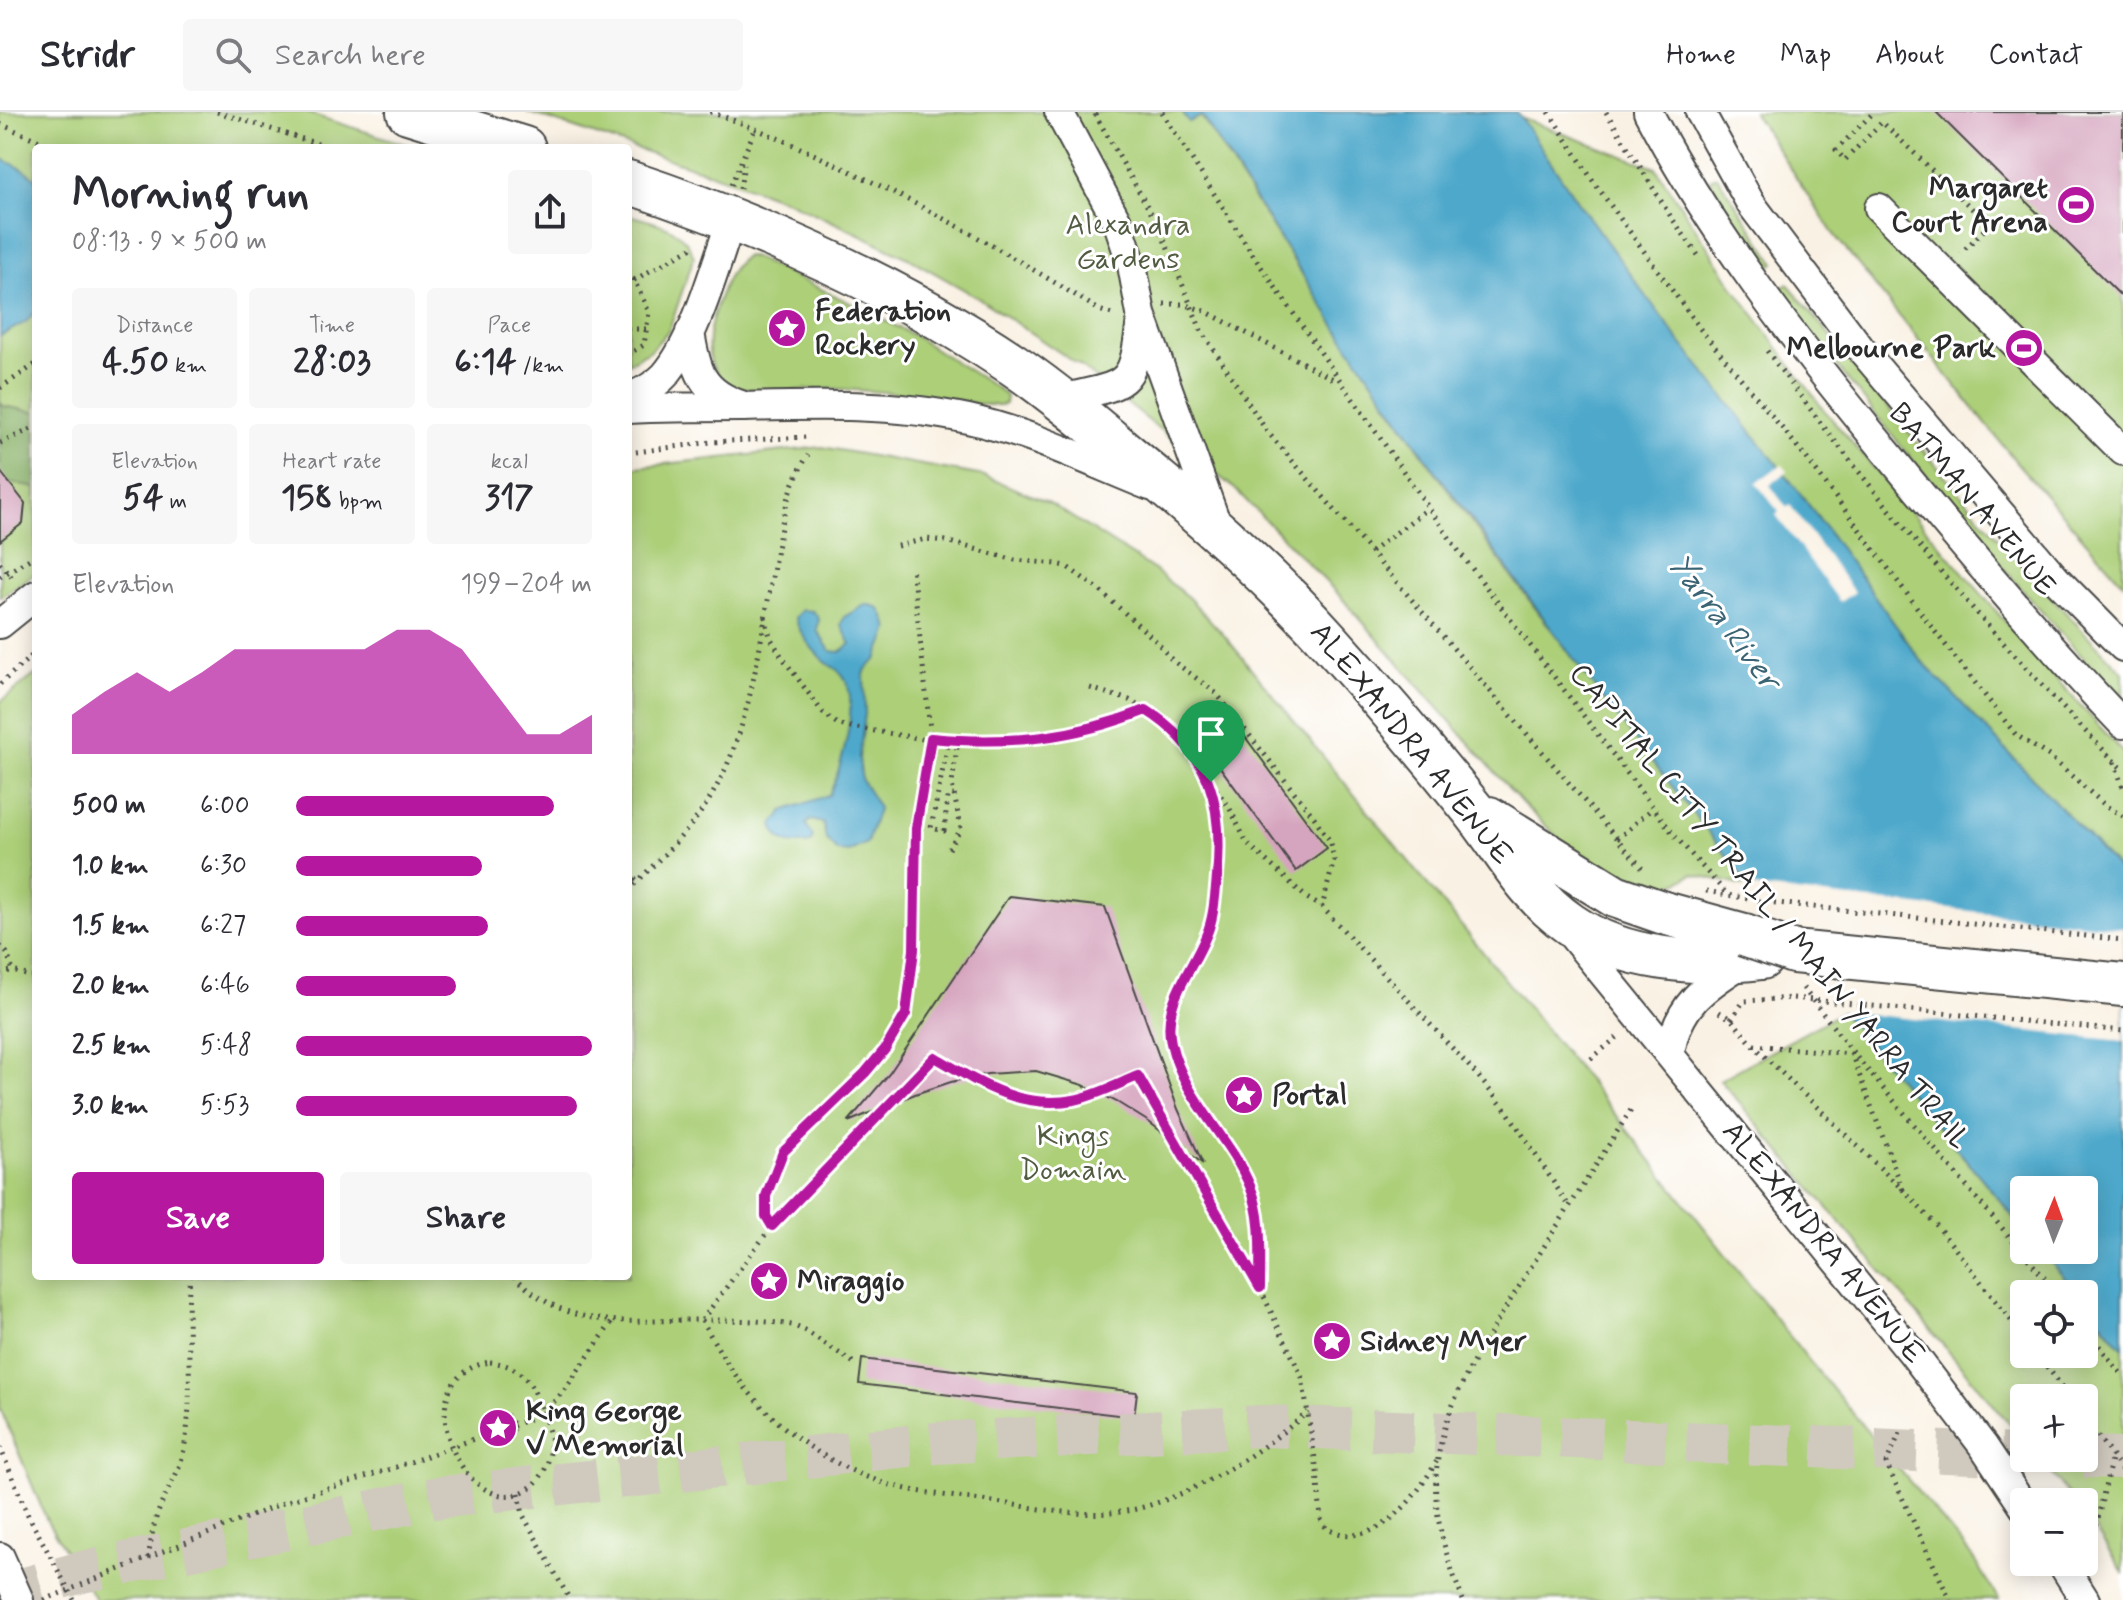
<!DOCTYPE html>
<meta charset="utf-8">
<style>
body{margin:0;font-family:Mynerve,sans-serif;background:#f7f7f7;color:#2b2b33;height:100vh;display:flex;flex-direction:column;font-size:30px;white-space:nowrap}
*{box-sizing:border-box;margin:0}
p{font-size:26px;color:#7c7c81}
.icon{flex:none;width:44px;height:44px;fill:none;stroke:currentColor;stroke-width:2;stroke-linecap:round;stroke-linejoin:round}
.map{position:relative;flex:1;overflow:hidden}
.side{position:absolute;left:32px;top:32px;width:600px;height:1136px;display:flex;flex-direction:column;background:#fff;border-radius:8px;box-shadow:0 4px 20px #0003}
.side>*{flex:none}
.needle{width:52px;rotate:1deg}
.controls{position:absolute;left:2010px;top:1064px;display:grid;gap:16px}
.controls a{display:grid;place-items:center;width:88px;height:88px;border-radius:8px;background:#fff;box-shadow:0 4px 20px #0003;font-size:40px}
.pin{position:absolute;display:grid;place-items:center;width:68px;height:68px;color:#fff;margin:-82px -34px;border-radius:50% 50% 50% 0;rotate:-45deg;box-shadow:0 0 8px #0007}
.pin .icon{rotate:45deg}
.round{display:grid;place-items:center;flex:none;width:84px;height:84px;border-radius:8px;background:#f7f7f7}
.overview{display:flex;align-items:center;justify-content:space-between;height:136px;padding:0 40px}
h1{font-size:44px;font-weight:800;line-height:60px}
.figures{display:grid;grid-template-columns:repeat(3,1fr);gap:12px;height:136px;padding:8px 40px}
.figures div{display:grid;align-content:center;border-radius:8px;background:#f7f7f7;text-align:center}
.figures b{font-size:34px;font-weight:800}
.figures small{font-size:22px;font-weight:400}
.figures p{font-size:22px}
.chart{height:224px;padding:16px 40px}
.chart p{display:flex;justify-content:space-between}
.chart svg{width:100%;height:144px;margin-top:8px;fill:#b5179e;opacity:.7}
.primary-button{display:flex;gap:16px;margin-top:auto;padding:16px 40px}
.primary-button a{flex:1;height:92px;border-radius:8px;background:#b5179e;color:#fff;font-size:32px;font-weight:800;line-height:92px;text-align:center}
.primary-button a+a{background:#f7f7f7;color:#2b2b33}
ul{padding:0 40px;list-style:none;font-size:26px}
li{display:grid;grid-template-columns:128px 96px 1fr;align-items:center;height:60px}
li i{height:20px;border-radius:10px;background:#b5179e}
header{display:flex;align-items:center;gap:48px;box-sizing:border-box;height:112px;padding:0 40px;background:#fff;border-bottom:2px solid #e1e1e2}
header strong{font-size:38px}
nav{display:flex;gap:44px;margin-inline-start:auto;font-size:28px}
.search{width:560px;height:72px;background:#f7f7f7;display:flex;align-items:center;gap:20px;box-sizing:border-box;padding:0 28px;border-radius:8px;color:#7c7c81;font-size:30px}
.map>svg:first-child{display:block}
.green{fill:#accf78;stroke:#6c7d52;stroke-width:2}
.forest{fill:#89b268;stroke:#5a6e4a;stroke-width:2}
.water{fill:#4da8cb;stroke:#3c6a7b;stroke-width:2}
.pier{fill:#f9f1e3}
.building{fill:#d5a4be}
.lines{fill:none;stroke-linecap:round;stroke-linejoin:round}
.highway-tunnel{stroke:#d0c9be;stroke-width:42;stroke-dasharray:42 21;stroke-linecap:butt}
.minor-casing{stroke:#4a4947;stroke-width:32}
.highway-casing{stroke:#4a4947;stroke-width:46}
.path{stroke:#4a4947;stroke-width:5;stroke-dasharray:2 6;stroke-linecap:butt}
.minor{stroke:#fff;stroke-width:28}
.highway{stroke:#fff;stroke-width:42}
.highway-bridge-casing{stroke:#4a4947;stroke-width:46;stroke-linecap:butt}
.path-bridge{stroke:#4a4947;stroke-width:5;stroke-dasharray:2 6;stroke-linecap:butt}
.highway-bridge{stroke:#fff;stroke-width:42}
.route-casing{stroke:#fff;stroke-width:16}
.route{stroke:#b5179e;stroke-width:10}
.labels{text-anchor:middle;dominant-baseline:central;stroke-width:6;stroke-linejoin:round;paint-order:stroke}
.poi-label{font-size:30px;font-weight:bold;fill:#2b2b2b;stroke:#fff;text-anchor:start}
.park-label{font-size:30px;fill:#525c42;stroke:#fff}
.street-label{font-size:30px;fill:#2b2b2b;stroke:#fff}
.water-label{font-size:32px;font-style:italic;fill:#3a6373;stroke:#fff}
</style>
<header>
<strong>Stridr</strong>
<div class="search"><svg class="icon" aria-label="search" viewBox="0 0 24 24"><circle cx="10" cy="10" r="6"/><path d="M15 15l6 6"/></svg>Search here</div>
<nav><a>Home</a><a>Map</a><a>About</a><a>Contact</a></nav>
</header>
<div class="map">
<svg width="2123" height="1488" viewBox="0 0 2123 1488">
<rect width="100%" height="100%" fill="#fff"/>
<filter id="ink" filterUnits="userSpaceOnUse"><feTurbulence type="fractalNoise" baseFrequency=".0125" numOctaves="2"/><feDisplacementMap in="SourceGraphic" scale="16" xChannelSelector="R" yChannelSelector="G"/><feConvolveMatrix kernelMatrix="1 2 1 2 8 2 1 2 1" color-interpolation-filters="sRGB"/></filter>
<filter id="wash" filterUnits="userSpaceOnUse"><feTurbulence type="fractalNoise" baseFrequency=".006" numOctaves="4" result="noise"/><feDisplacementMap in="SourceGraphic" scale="32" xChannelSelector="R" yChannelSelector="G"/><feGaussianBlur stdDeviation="1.8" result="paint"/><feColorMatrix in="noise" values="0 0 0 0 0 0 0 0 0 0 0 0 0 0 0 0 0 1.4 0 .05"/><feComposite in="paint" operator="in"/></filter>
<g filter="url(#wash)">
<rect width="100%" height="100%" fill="#f9f1e3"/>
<!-- green -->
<path class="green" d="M0 0H304L417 36H36V461L0 485Z
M527 0H1182L1189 10 1201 4C1249 79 1296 154 1345 228 1464 409 1598 580 1731 749L1748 775 1693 762 1667 776 1620 764 1560 728 1522 691 1339 483 1235 377 1080 254 977 185 910 147 855 120 790 90 722 65Z
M1753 0H2123V471L2018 352 1832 120Z
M1521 6 1656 56 1737 180 1824 298 2026 534 2123 640V762L1920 547 1803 385 1674 222 1577 89Z
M1717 64 1775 151 1763 159 1718 89 1710 67Z
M628 103C656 111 684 114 694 145L669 218 651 238 628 251Z
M747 144 753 145 863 197 913 223 998 277 1006 284 1005 292C987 296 963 289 944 286 907 282 871 278 834 277 805 276 747 285 725 269 703 253 707 224 714 201 720 184 729 152 747 144Z
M1788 172C1896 305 2002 439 2123 560V589C2001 459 1887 320 1778 178Z
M822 335 984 364 1048 390 1150 455 1188 485 1223 522 1602 986 1811 1251 1970 1442 1999 1488H96L48 1411 0 1296V590L36 562V1164H628V356Z
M1842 900 2024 1117V1138H2041L2078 1182H2024V1242H2084V1189L2123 1236V1460C2113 1444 2084 1405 2084 1390H2075L2038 1346H2084V1286H2024V1329L1720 968Z"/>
<!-- forest -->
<path class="forest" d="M0 289 3 294 36 300V376L0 369Z"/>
<!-- water -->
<path class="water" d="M1182 0H1517L1577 89 1674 222 1803 385 1920 547 2123 762V1236L2084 1189V1182H2078L2041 1138H2084V1078H2024V1117L1842 900 1731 749 1600 583 1427 347 1345 229 1202 4 1189 10Z
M0 46 25 58 36 67V199L26 210 0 224Z
M865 493C883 492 883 503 889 517L877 547 866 557 864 563 865 602 859 646 862 669 876 691 878 697 867 731 848 740 837 739 826 727 823 711 811 708 806 712 813 725 810 731C793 734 776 732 773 712L783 699 829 683C841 658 862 586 842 562 836 556 828 553 822 547 811 536 799 521 795 505L802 498 813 499 819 507 817 519C823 525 825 533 831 539L840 540 851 532 841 513 844 505Z"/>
<!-- pier -->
<path class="pier" d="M1782 352 1788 359 1770 373 1786 395 1790 393 1854 480 1840 490 1776 403 1779 400 1756 371Z
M1743 774 2123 816V929L1836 899Z"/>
<g id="blocks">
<!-- building -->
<path class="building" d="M1936 0H2123V186Z
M0 359 25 391 23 411 0 429Z
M1229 603 1327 736 1296 759 1198 625Z
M1009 784 1105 795 1178 997 1203 1052 1149 1010 1117 990 1083 973 1036 959 987 962 951 970 915 982 848 1010 889 962Z
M862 1247 1137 1280 1134 1305 859 1272Z"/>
</g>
</g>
<g filter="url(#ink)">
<use href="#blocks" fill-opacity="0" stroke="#4a4947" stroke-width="2"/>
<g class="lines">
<!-- highway-tunnel -->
<path class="highway-tunnel" d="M2084 1345 2123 1346
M0 1483 82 1460 434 1386 936 1331 1263 1314 2024 1343"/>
<!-- minor casing -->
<g class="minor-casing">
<path id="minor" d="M1059 0 1118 111 1132 153 1141 202 1218 416
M1648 0C1713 124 1799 234 1888 342 1963 434 2041 526 2123 612
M1700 0 1751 92 1860 236 2056 467 2123 535
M1879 96 2123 339
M690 220C696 258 701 280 741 293
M628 286C641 280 655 274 665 263 696 227 716 151 732 106
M1061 287C1128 271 1133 278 1141 207
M628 297C667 295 705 295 743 295 819 293 893 291 968 307 1031 321 1090 350 1150 374
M0 512 36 483
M1571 822 1914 1243 1984 1335 2024 1395
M1670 942C1677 893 1705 874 1744 850
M0 1445 19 1488
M2061 1450 2085 1488"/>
</g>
<!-- highway casing -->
<g class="highway-casing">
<path id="highway" d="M408 0 524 36
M628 70C763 115 895 173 1014 253 1065 288 1111 329 1159 369 1219 419 1277 471 1330 530 1378 583 1424 637 1469 693 1504 735 1523 779 1570 812 1624 849 1699 854 1762 846
M1489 706 1615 784 1664 801 1744 823
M1794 840 2123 873"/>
</g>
<!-- path -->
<path class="path" d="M217 0 331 36
M710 0C755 15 797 34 841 55 931 97 1015 145 1099 198L1115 203
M1162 0 1255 146 1458 438 1674 723 1726 781
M1549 0 1593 69 1701 218 1805 344 1933 517 2016 623 2049 644 2106 694 2123 704
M1606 0 1671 105 1700 146
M1095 2 1159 115 1201 218 1266 318 1642 756
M1871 3 1836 38 1845 48 1882 10 1989 113 1961 141
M0 12 56 36
M731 73 756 15
M740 77 744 52
M628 160 634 168 649 200 644 233 628 242
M634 168 691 136 693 132
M1164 192H1183L1205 199 1335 268
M628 217H646
M1767 239C1875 387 1994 527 2123 658
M0 276 36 252
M0 331 36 315
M628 341 712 330 806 325
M897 434 926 427 946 429 1015 448 1057 452 1066 454 1097 476 1155 528 1172 548 1216 581 1314 705 1331 731 1334 748 1322 795
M1371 440 1427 397
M0 451 15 469
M0 465 36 443
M765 505 770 525 782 545 823 601 839 613 923 627 931 626 912 455
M0 572 36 540
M1090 576 1129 588 1168 612 1185 632 1230 697 1247 731 1307 786 1322 795 1478 964 1509 1002 1569 1094
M949 627 931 716 944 719 948 684 954 683
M2114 650 2123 676
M1212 675 1220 741 1212 802 1208 821 1195 851 1180 872 1172 902 1171 929 1193 984 1250 1074 1257 1097 1260 1172
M1617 727 1653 696
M949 737 961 717 952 672 958 628
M628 763 638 769C664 742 695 714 713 681 748 621 758 544 770 477 779 430 782 385 808 343
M628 778 638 769
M0 834 7 841 13 859
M0 860 13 859 36 866
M1803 876 1859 948 2058 1182
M1719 900 1731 907 1753 933 1904 1079 1938 1115 2024 1225
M1731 907 1744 889 1793 886
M1754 933 1851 942
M1851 941 1903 1078
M1591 947 1621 922
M772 1114C759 1093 769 1058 783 1040 799 1019 823 1004 842 986 862 966 882 944 897 921 926 873 910 783 914 728 917 693 926 660 931 626 1010 633 1072 627 1146 598
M514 1164C570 1221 628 1208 700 1208 730 1208 762 1208 792 1213L806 1219 857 1253
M702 1208 772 1114 935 945C979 971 1020 998 1074 988 1095 984 1118 972 1138 964L1222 1112 1247 1149 1302 1265 1317 1359 1321 1407 1326 1416C1376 1443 1418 1383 1439 1345
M702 1208C715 1232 730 1258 748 1279 784 1323 839 1359 894 1374 928 1383 966 1385 1002 1391 1047 1398 1095 1408 1140 1396 1202 1379 1259 1341 1308 1300
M2084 1215 2123 1264
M2037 1242 2071 1286
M490 1250C522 1253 533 1272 543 1301 546 1310 550 1321 551 1330 551 1346 544 1365 532 1374 469 1423 396 1265 490 1250Z
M483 1316a15 15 0 1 1 30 0a15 15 0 1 1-30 0Z
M2084 1304 2123 1360
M513 1314 543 1301 564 1279 612 1210
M1900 1321 1886 1351 1950 1488
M0 1335 28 1403 74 1488
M519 1381 523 1403 570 1488
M2084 1423 2096 1415 2112 1344
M148 1446C151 1430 153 1412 159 1398 166 1379 179 1361 183 1342 196 1282 184 1223 190 1164
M44 1488 288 1389 391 1357 485 1323
M1463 1488C1448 1450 1433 1406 1436 1364 1441 1291 1484 1232 1521 1171 1558 1112 1595 1055 1632 996"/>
<!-- minor -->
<use href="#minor" class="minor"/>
<!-- highway -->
<use href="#highway" class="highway"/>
<!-- highway-bridge casing -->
<g class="highway-bridge-casing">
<path id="highway-bridge" d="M1744 823 1794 840"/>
</g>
<!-- path-bridge -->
<path class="path-bridge" d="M1706 779 1749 787
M1758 789 2123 828
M1793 886 2123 919"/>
<!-- highway-bridge -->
<use href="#highway-bridge" class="highway-bridge"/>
</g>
</g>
<g class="lines" filter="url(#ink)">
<!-- route casing -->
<g class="route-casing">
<path id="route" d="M1146 598C1210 638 1224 693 1217 765 1215 784 1214 806 1206 824 1192 860 1162 889 1171 931 1183 986 1229 1024 1250 1074 1263 1105 1260 1142 1260 1176L1138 964C1118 972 1095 984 1074 988 1020 998 979 971 935 945L772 1114 766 1104V1084L783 1040 865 961 886 936 906 902 914 838 916 716 931 626C1009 633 1072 627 1146 598Z"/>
</g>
<!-- route -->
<use href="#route" class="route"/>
</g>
<!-- icons -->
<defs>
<g id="stadium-disc" transform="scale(2)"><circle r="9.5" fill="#b5179e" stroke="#fff"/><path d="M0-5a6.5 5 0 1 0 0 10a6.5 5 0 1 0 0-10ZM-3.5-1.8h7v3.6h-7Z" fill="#fff"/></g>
<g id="sight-disc" transform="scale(2)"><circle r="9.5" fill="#b5179e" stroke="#fff"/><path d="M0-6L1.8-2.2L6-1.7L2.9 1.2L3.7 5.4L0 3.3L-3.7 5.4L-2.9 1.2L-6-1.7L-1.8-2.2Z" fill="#fff"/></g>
</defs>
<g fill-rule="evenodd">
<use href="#stadium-disc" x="2076" y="93"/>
<use href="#sight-disc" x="787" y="216"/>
<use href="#stadium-disc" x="2024" y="236"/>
<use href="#sight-disc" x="1244" y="983"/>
<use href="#sight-disc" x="769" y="1169"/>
<use href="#sight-disc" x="1332" y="1229"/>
<use href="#sight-disc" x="498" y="1316"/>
</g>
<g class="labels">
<!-- poi labels -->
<g class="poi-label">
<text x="2048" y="76" text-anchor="end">Margaret<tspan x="2048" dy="34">Court Arena</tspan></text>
<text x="815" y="199">Federation<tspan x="815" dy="34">Rockery</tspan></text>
<text x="1996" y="236" text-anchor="end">Melbourne Park</text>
<text x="1272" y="983">Portal</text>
<text x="797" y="1169">Miraggio</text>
<text x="1360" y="1229">Sidney Myer</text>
<text x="526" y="1299">King George<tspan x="526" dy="34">V Memorial</tspan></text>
</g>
<!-- park labels -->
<g class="park-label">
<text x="1128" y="113">Alexandra<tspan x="1128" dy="34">Gardens</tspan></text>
<text x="1073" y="1024">Kings<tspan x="1073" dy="34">Domain</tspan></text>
</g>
<!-- street labels -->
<g class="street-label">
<text transform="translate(1972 388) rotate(50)">BATMAN AVENUE</text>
<text transform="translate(1411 632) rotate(51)">ALEXANDRA AVENUE</text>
<text transform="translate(1769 795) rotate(51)">CAPITAL CITY TRAIL / MAIN YARRA TRAIL</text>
<text transform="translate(1823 1131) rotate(51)">ALEXANDRA AVENUE</text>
</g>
<!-- water labels -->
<g class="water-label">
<text transform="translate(1724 510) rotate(53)">Yarra River</text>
</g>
</g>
</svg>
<div class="controls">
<a><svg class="needle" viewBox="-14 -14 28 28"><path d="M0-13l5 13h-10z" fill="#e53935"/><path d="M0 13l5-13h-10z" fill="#7c7c81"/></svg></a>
<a><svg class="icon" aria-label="locate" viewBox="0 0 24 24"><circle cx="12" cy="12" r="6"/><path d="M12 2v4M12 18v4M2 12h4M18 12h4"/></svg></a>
<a>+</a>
<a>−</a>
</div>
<div class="pin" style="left:1211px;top:670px;background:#1e9e55"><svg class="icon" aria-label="arrive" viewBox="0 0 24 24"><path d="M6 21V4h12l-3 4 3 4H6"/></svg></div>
<section class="side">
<div class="overview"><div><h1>Morning run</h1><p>08:13 · 9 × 500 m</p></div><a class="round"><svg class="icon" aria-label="share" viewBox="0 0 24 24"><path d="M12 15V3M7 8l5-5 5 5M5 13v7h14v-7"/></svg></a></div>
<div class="figures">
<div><p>Distance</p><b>4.50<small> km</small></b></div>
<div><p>Time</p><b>28:03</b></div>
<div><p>Pace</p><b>6:14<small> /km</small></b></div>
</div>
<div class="figures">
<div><p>Elevation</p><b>54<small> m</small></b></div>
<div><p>Heart rate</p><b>158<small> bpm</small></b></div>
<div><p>kcal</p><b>317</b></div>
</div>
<div class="chart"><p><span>Elevation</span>199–204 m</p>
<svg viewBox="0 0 160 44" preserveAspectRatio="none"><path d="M0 44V32L10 25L20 19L30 25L40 19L50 12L60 12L70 12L80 12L90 12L100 6L110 6L120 12L130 25L140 38L150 38L160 32V44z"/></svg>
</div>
<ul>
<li><b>500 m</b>6:00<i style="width:87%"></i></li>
<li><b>1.0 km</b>6:30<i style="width:63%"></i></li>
<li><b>1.5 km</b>6:27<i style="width:65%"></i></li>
<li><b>2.0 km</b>6:46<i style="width:54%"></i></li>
<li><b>2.5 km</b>5:48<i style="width:100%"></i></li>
<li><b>3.0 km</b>5:53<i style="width:95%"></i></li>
</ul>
<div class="primary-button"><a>Save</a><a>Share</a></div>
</section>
</div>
